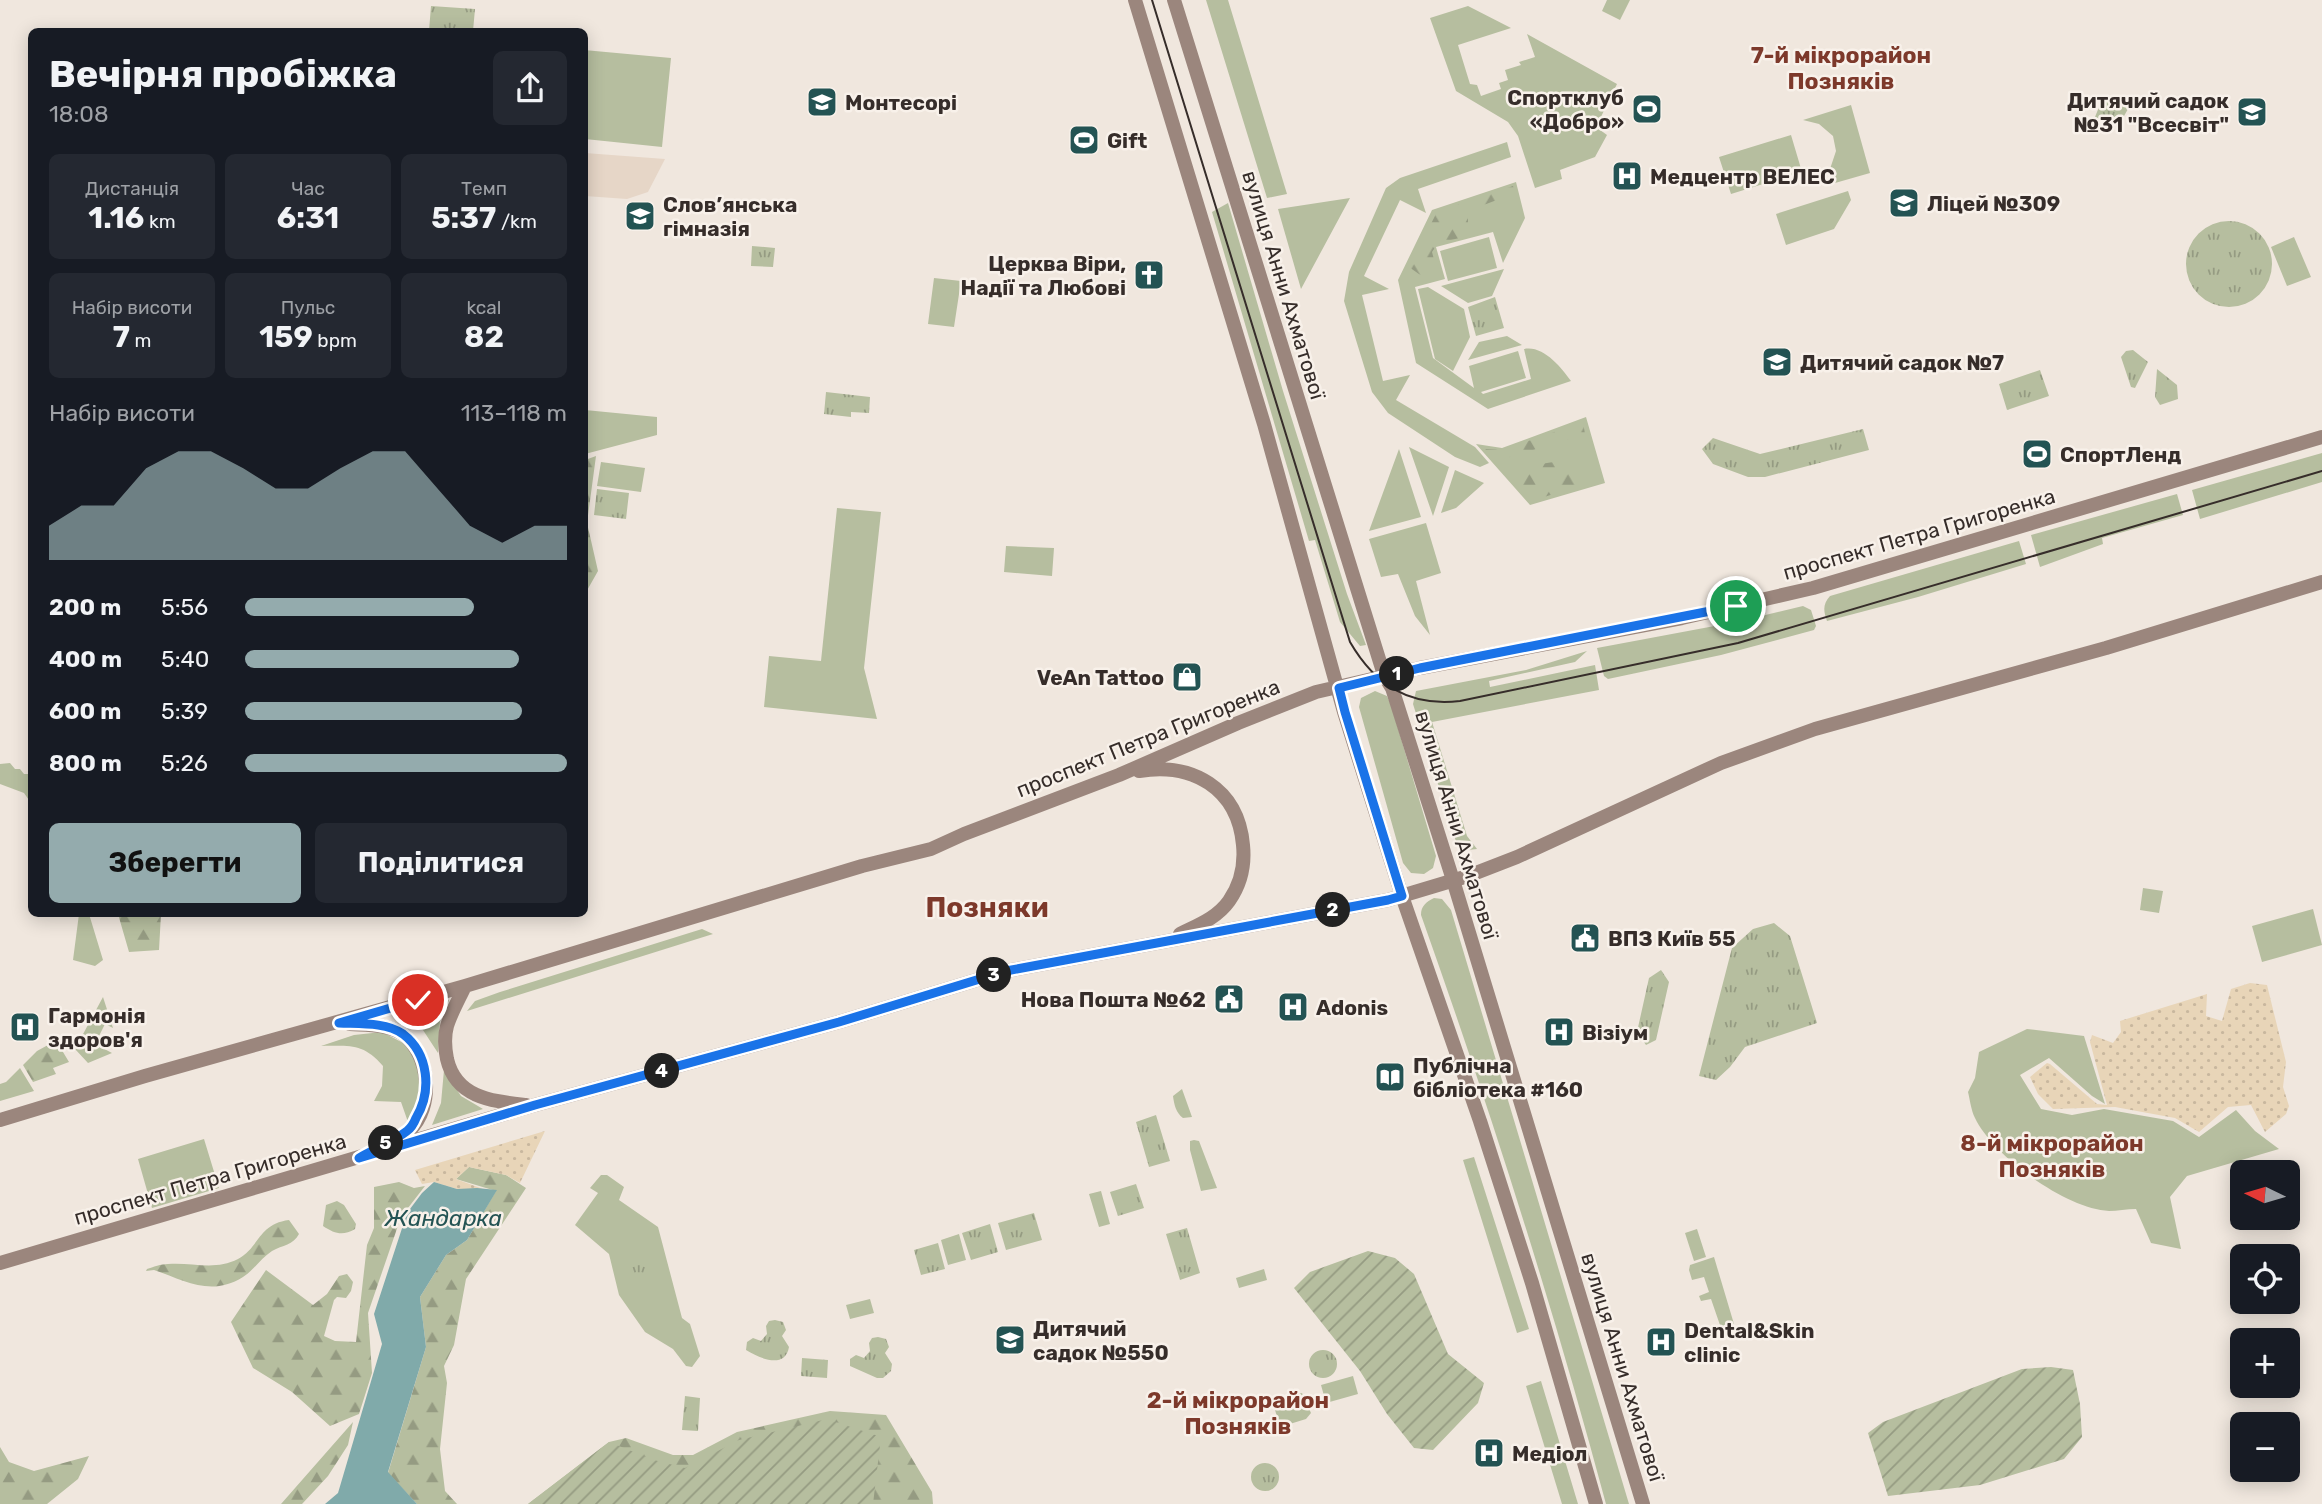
<!DOCTYPE html>
<html lang="uk">
<meta charset="utf-8">
<style>
body{margin:0;font-family:Rubik,sans-serif;background:#242831;color:#f1f3f6;height:100vh;display:flex;flex-direction:column;font-size:26px;white-space:nowrap}
*{box-sizing:border-box;margin:0}
p{font-size:23px;color:#9ea1a6}
.icon{flex:none;width:38px;height:38px;fill:none;stroke:currentColor;stroke-width:2;stroke-linecap:round;stroke-linejoin:round}
.map{position:relative;flex:1;overflow:hidden}
.drawer{position:absolute;left:28px;top:28px;width:560px;height:889px;display:flex;flex-direction:column;background:#171b24;border-radius:10px;box-shadow:0 4px 18px #0003}
.drawer>*{flex:none}
.needle{width:46px;rotate:275deg}
.controls{position:absolute;left:2230px;top:1160px;display:grid;gap:14px}
.controls a{display:grid;place-items:center;width:70px;height:70px;border-radius:10px;background:#171b24;box-shadow:0 4px 18px #0003;font-size:35px}
.pin{position:absolute;display:grid;place-items:center;width:60px;height:60px;color:#fff;margin:-30px;border:4px solid #fff;border-radius:50%;box-shadow:0 2px 7px #0007}
.km{position:absolute;width:35px;height:35px;margin:-18px;border-radius:50%;background:#222;color:#fff;font-size:19px;line-height:35px;text-align:center}
.round{display:grid;place-items:center;flex:none;width:74px;height:74px;border-radius:10px;background:#242831}
.summary{display:flex;align-items:center;justify-content:space-between;height:119px;padding:0 21px}
h1{font-size:38px;font-weight:700;line-height:52px}
.stats{display:grid;grid-template-columns:repeat(3,1fr);gap:10px;height:119px;padding:7px 21px}
.stats div{display:grid;align-content:center;border-radius:10px;background:#242831;text-align:center}
.stats b{font-size:30px;font-weight:700}
.stats small{font-size:19px;font-weight:400}
.stats p{font-size:19px}
.chart{height:196px;padding:14px 21px}
.chart p{display:flex;justify-content:space-between}
.chart svg{width:100%;height:126px;margin-top:7px;fill:#94abad;opacity:.7}
.cta{display:flex;gap:14px;margin-top:auto;padding:14px 21px}
.cta a{flex:1;height:80px;border-radius:10px;background:#94abad;color:#111;font-size:28px;font-weight:700;line-height:80px;text-align:center}
.cta a+a{background:#242831;color:#f1f3f6}
ul{padding:0 21px;list-style:none;font-size:23px}
li{display:grid;grid-template-columns:112px 84px 1fr;align-items:center;height:52px}
li i{height:18px;border-radius:9px;background:#94abad}
.map>svg:first-child{display:block}
.grass{fill:#b6be9f}
.forest{fill:url(#forest-firs)}
.sand{fill:url(#sand-dots)}
.park{fill:url(#park-tufts)}
.garden{fill:url(#garden-furrows)}
.plaza{fill:#e6d6c7}
.water{fill:#80aaaa}
.lines{fill:none;stroke-linecap:round;stroke-linejoin:round}
.secondary{stroke:#9b867d;stroke-width:14}
.tram{stroke:#362d2a;stroke-width:2}
.route-casing{stroke:#fff;stroke-width:14}
.route{stroke:#1a73e8;stroke-width:9}
.labels{text-anchor:middle;dominant-baseline:central;stroke-width:5;stroke-linejoin:round;paint-order:stroke}
.poi-label{font-size:21px;font-weight:bold;fill:#362d2a;stroke:#f8f1ea;text-anchor:start}
.street-label{font-size:21px;fill:#362d2a;stroke:#f8f1ea}
.neighbourhood-label{font-size:23px;font-weight:bold;fill:#7d392b;stroke:#f8f1ea}
.water-label{font-size:23px;font-style:italic;fill:#235353;stroke:#f8f1ea}
.district-label{font-size:28px;font-weight:bold;fill:#7d392b;stroke:#f8f1ea}
</style>
<div class="map">
<svg width="2322" height="1504" viewBox="0 0 2322 1504">
<defs>
<pattern id="forest-firs" width="22" height="20" patternUnits="userSpaceOnUse" patternTransform="scale(1.75)"><rect width="22" height="20" fill="#b6be9f"/><path d="M5 1l3.5 6h-7zM16 11l3.5 6h-7z" fill="#959b82"/></pattern>
<pattern id="sand-dots" width="8" height="8" patternUnits="userSpaceOnUse" patternTransform="scale(1.75)"><rect width="8" height="8" fill="#e8d5b8"/><path d="M2 2h.1M6 6h.1" fill="none" stroke="#c8b79e" stroke-width="1.8" stroke-linecap="round"/></pattern>
<pattern id="park-tufts" width="24" height="20" patternUnits="userSpaceOnUse" patternTransform="scale(1.75)"><rect width="24" height="20" fill="#b6be9f"/><path d="M3 7l-1-3M5 7V3M7 7l1-3M15 17l-1-3M17 17v-4M19 17l1-3" fill="none" stroke="#959b82"/></pattern>
<pattern id="garden-furrows" width="10" height="10" patternUnits="userSpaceOnUse" patternTransform="scale(1.75)"><rect width="10" height="10" fill="#b6be9f"/><path d="M-1 1l2-2M0 10L10 0M9 11l2-2" fill="none" stroke="#959b82"/></pattern>
</defs>
<rect width="100%" height="100%" fill="#f0e7de"/>
<!-- grass -->
<path class="grass" d="M1206 0H1228L1287 194 1267 198Z
M1607 0H1630L1620 20 1602 11Z
M1468 6 1511 28 1458 45 1470 84 1477 85 1481 96 1501 89 1499 83 1508 80 1505 70 1521 65 1519 62 1535 57 1527 34 1617 84 1596 127 1607 135 1595 157 1560 170 1562 179 1535 188 1518 136 1508 122 1456 91 1430 18Z
M584 50 671 58 662 147 585 139Z
M1851 105 1870 173 1835 183 1830 169 1836 151 1833 136 1819 124 1803 120Z
M1791 135 1802 172 1731 194 1719 157Z
M1507 142 1511 157 1418 189 1426 213 1400 200 1364 276 1389 289 1362 295 1383 381 1410 375 1396 400 1475 447 1489 463 1480 467 1455 457 1388 413 1372 392 1344 301 1349 272 1386 188 1400 178Z
M1516 182 1525 218 1503 263 1493 232 1436 247 1445 279 1415 287 1433 358 1474 388 1469 366 1518 351 1526 378 1481 392 1483 394 1531 379 1524 349C1543 345 1561 367 1571 381L1488 409 1416 363 1398 280 1432 210Z
M1848 191 1851 200 1834 229 1786 245 1776 214Z
M1350 198 1301 289 1278 209Z
M1228 203 1283 391 1347 594 1366 645 1360 646 1340 622 1315 540 1309 541 1212 212Z
M1489 237 1497 268 1448 281 1440 251Z
M2294 237 2311 277 2287 286 2271 247Z
M1504 269 1492 296 1468 303 1441 286Z
M934 278 961 281 954 327 928 324Z
M1428 287 1464 309 1470 337 1453 371 1435 359 1418 289Z
M1507 336 1522 345 1468 360 1479 342Z
M585 410 657 417V435L585 454Z
M1586 417 1605 483 1530 505 1476 444 1502 448Z
M1409 447 1449 467 1433 516Z
M1399 449 1421 517 1369 531Z
M2322 453V482L2200 519 2192 490Z
M601 462 645 468 641 492 597 486Z
M1455 470 1484 483 1456 508 1441 513Z
M2177 494 2183 515 2102 538 2103 544 2040 567 2031 535Z
M837 508 881 512 864 668 877 719 764 707 769 656 821 661Z
M1426 523 1441 573 1416 581 1430 635 1415 616 1398 574 1381 577 1369 539Z
M2019 541 2026 564 1918 597 1827 621C1823 610 1823 604 1830 596Z
M1006 546 1054 548 1052 576 1004 572Z
M1803 606 1811 610 1816 626 1814 630 1721 655 1608 679 1604 676 1597 648 1736 622Z
M1587 651 1575 662 1489 681 1490 687 1595 665 1599 690 1432 722 1467 836 1477 849 1459 851 1413 704 1416 691 1526 670Z
M1375 691 1387 696 1391 705 1436 856 1433 868 1424 874 1411 873 1403 863 1359 707 1361 698Z
M10 763 15 769H20L24 774H31V803L24 793 0 784V764Z
M1434 898 1442 899 1451 910 1629 1504H1606C1553 1306 1490 1109 1421 915 1421 906 1426 902 1434 898Z
M2313 909 2322 945 2262 962 2252 926Z
M79 914H89L103 960 95 966 73 960Z
M702 929 713 934 467 1011 475 1001 500 992Z
M103 997 113 1028 105 1024 95 1044 112 1053 88 1063 75 1049Z
M449 1000 440 1021 438 1053 421 1027 398 1016Z
M2027 1029 2084 1036 2105 1104 2092 1096 2049 1058 2020 1075 2041 1109 2072 1115 2104 1109 2173 1121 2199 1137 2236 1110 2255 1131 2279 1149 2187 1176 2170 1197 2181 1249 2151 1243 2136 1209C2127 1209 2117 1211 2109 1211 2066 1209 1993 1156 1975 1118 1971 1110 1970 1100 1968 1092L1975 1078 1979 1052Z
M382 1032 411 1047 419 1060 422 1096 408 1122 401 1102 374 1101 382 1086 383 1066C363 1043 350 1046 321 1046L354 1035Z
M20 1068 34 1091 0 1101V1084L6 1082Z
M444 1070 461 1096 483 1109 432 1125 441 1103Z
M1182 1089 1192 1117 1183 1118C1176 1113 1174 1104 1173 1096Z
M204 1139 219 1188 152 1208 138 1159Z
M1194 1140 1199 1141 1217 1188 1201 1191 1190 1150V1141Z
M1474 1157 1529 1329 1517 1333 1463 1160Z
M601 1175H607L624 1187 619 1200 658 1227 682 1318 690 1324 700 1356 692 1367 686 1366 673 1349 645 1332 619 1295 609 1254 575 1225 598 1193 590 1188Z
M1101 1191 1110 1224 1099 1227 1089 1194Z
M1697 1229 1706 1257 1694 1261 1685 1233Z
M959 1234 966 1260 948 1265 941 1240Z
M1714 1257 1734 1324 1721 1328 1711 1299 1701 1301 1699 1296 1709 1292 1704 1277 1692 1280 1689 1270 1690 1265Z
M1264 1269 1267 1280 1239 1288 1236 1278Z
M870 1299 874 1313 850 1319 846 1305Z
M1353 1376 1358 1394 1326 1403 1321 1385Z
M1541 1381 1578 1504H1562L1526 1386Z
M1302 1393 1311 1413 1306 1419 1280 1427 1273 1403 1277 1400Z"/>
<!-- forest -->
<path class="forest" d="M1513 186 1515 193 1468 211V236L1438 243 1432 252 1438 275 1426 279 1409 267 1437 212Z
M1583 422 1585 434 1497 461 1485 449 1502 450Z
M596 456 587 523 598 571 585 594V460Z
M1560 461 1581 485 1532 501 1507 474 1534 465Z
M118 914H161L159 950 129 952Z
M48 1045 60 1047 69 1062 53 1068 56 1074 33 1082 23 1065 37 1051Z
M469 1167 506 1175 526 1188 466 1279 454 1345 444 1366 447 1383 440 1449 445 1491 457 1504H417L388 1473 426 1347 420 1297 446 1255 467 1240 496 1191 456 1179Z
M399 1182 414 1188 425 1186 401 1217 368 1313 372 1373 359 1414 330 1426 292 1392 253 1368 231 1322 266 1270 313 1305 327 1294 339 1276 347 1274 353 1282 351 1291 346 1298 337 1297 334 1300 324 1336 335 1341 356 1342 367 1245 374 1228V1187Z
M337 1201 344 1205 356 1224 355 1229C343 1236 335 1234 323 1226L326 1205Z
M289 1220 299 1234C293 1245 283 1245 272 1251 261 1258 254 1270 243 1277 211 1297 186 1281 154 1270L146 1271 147 1269C153 1267 161 1264 168 1264 192 1262 215 1271 238 1259 260 1247 258 1224 289 1220Z
M830 1411 886 1415 932 1492 933 1504H528L609 1442 626 1438 673 1455H693L737 1432Z
M353 1422 348 1445 328 1476 302 1504H281Z
M0 1447 9 1462 34 1471 89 1456 78 1479 47 1504H0Z"/>
<!-- sand -->
<path class="sand" d="M2250 983 2267 985 2286 1062 2283 1087 2289 1106 2286 1114 2265 1132 2251 1105 2228 1107 2199 1132 2175 1118 2115 1107 2053 1109 2038 1094 2030 1077 2047 1063 2050 1064 2097 1104 2107 1105 2090 1042 2092 1035 2113 1043 2121 1032 2120 1021 2207 994 2206 1016 2222 1021 2231 989Z
M545 1131 520 1183 506 1175 469 1167 456 1179 483 1189H457L434 1182 422 1184 415 1170Z"/>
<!-- park -->
<path class="park" d="M431 6 475 9 473 31H429Z
M2109 96 2128 109 2124 116 2106 124 2095 117 2103 97Z
M2186 264a43 43 0 1 1 86 0a43 43 0 1 1-86 0Z
M752 246 775 248 773 267 751 266Z
M1495 297 1504 328 1476 336 1468 307Z
M2133 350 2148 362 2135 388 2131 387 2121 357 2126 351Z
M2157 369 2177 385 2178 399 2160 405 2155 397Z
M2040 370 2049 396 2007 410 1999 384Z
M826 392 870 397 869 413 851 412V417L824 414Z
M1863 429 1869 450 1765 477H1748L1713 464 1702 449 1713 438 1760 454Z
M597 489 629 493 626 519 594 515Z
M2143 888 2163 891 2159 913 2140 910Z
M1774 923 1790 936 1817 1023 1745 1047 1730 1067 1716 1080 1699 1076 1732 948 1753 929Z
M1661 970 1669 982 1656 1040 1646 1045 1637 1032 1649 978Z
M1156 1115 1170 1161 1149 1167 1136 1122Z
M1136 1184 1144 1208 1118 1216 1110 1192Z
M1034 1213 1042 1240 1006 1250 998 1223Z
M990 1224 998 1252 971 1260 962 1233Z
M1187 1228 1200 1273 1180 1280 1166 1234Z
M938 1243 945 1269 921 1275 914 1250Z
M618 1271a16 16 0 1 1 32 0a16 16 0 1 1-32 0Z
M775 1320 783 1322 786 1330 782 1336 789 1347C785 1370 759 1358 746 1350L747 1342 753 1338 761 1341 767 1334 766 1326 769 1321Z
M878 1337 886 1339 889 1347 885 1353 892 1364 891 1371 883 1378H877L850 1366V1359L856 1355 864 1358 870 1351 869 1343 872 1338Z
M1309 1364a14 14 0 1 1 28 0a14 14 0 1 1-28 0Z
M802 1358 828 1360 827 1378 801 1376Z
M685 1396 700 1398 698 1431 682 1430Z
M1251 1477a14 14 0 1 1 28 0a14 14 0 1 1-28 0Z"/>
<!-- garden -->
<path class="garden" d="M1368 1251 1395 1258 1414 1274 1448 1354 1484 1383 1478 1403 1433 1450 1414 1448 1387 1414 1360 1371 1294 1288 1310 1272Z
M2051 1367 2073 1370 2080 1404 2082 1437 2064 1459 1980 1485 1888 1496 1868 1433 1883 1422 2022 1369Z
M827 1419 881 1437 873 1504H528L609 1442 654 1460 685 1468 739 1440Z"/>
<!-- plaza -->
<path class="plaza" d="M585 153 665 159 648 192 627 199 585 196Z"/>
<!-- water -->
<path class="water" d="M434 1182 457 1189 477 1188 497 1190 467 1240 446 1255 420 1297 426 1347 388 1472 417 1504H325L338 1493 382 1344 374 1314 407 1213 422 1193Z"/>
<g class="lines">
<!-- secondary -->
<path class="secondary" d="M1135 0 1264 424 1344 712 1402 896 1480 1121 1532 1283 1596 1504
M1174 0 1384 675 1392 688 1453 880 1643 1504
M1139 771C1192 762 1238 788 1243 845 1245 865 1241 884 1229 901 1217 918 1198 925 1180 934
M465 986C459 999 451 1013 447 1026 444 1037 445 1049 447 1059 456 1098 492 1101 526 1105
M350 1024C367 1025 388 1024 403 1034 430 1055 435 1107 409 1131 402 1136 392 1140 385 1144
M0 1120 145 1076 465 986 862 866 931 849 964 834 1119 775 1238 723 1316 692 1420 668 1682 618 1813 588 2322 437
M0 1263 535 1105 839 1022 1006 971 1388 900 1468 876 1517 857 1721 763 1815 729 2106 648 2322 582"/>
<!-- tram -->
<path class="tram" d="M1152 0 1350 642C1375 685 1409 707 1460 701L1738 643 2322 471"/>
</g>
<g class="lines">
<!-- route casing -->
<g class="route-casing">
<path id="route" d="M418 1000 339 1023C359 1024 386 1022 403 1034 429 1054 432 1091 416 1118 414 1123 411 1128 407 1131 393 1142 374 1149 359 1158L535 1105 839 1022 1006 971 1388 900 1402 896 1345 712 1339 688 1420 668 1736 606"/>
</g>
<!-- route -->
<use href="#route" class="route"/>
</g>
<!-- icons -->
<defs>
<g id="school-square" transform="scale(1.575)"><rect x="-9" y="-9" width="18" height="18" rx="4" fill="#235353" stroke="#f8f1ea"/><path d="M0-5L7-2L0 1L-7-2ZM-4 1L0 2.5L4 1V4Q0 6-4 4Z" fill="#fff"/></g>
<g id="stadium-square" transform="scale(1.575)"><rect x="-9" y="-9" width="18" height="18" rx="4" fill="#235353" stroke="#f8f1ea"/><path d="M0-5a6.5 5 0 1 0 0 10a6.5 5 0 1 0 0-10ZM-3.5-1.8h7v3.6h-7Z" fill="#fff"/></g>
<g id="hospital-square" transform="scale(1.575)"><rect x="-9" y="-9" width="18" height="18" rx="4" fill="#235353" stroke="#f8f1ea"/><path d="M-5-5h3v3.5h4V-5h3V5h-3V1.5h-4V5h-3Z" fill="#fff"/></g>
<g id="church-square" transform="scale(1.575)"><rect x="-9" y="-9" width="18" height="18" rx="4" fill="#235353" stroke="#f8f1ea"/><path d="M-1.2-6h2.4v3.5h3.3v2.4h-3.3V6h-2.4V-.1h-3.3v-2.4h3.3Z" fill="#fff"/></g>
<g id="shop-square" transform="scale(1.575)"><rect x="-9" y="-9" width="18" height="18" rx="4" fill="#235353" stroke="#f8f1ea"/><path d="M-5-2.5h2.3a2.7 3.5 0 0 1 5.4 0H5L5.5 6h-11ZM-1.5-2.5h3a1.5 2.3 0 0 0-3 0Z" fill="#fff"/></g>
<g id="civic-square" transform="scale(1.575)"><rect x="-9" y="-9" width="18" height="18" rx="4" fill="#235353" stroke="#f8f1ea"/><path d="M-.6-6.5H3V-4.5H.6V-3L4-1V1h2V6H-6V1h2V-1L-.6-3ZM-1.2 2.5V6h2.4V2.5Z" fill="#fff"/></g>
<g id="library-square" transform="scale(1.575)"><rect x="-9" y="-9" width="18" height="18" rx="4" fill="#235353" stroke="#f8f1ea"/><path d="M-6-4Q-3-5.5-.7-3.5V5Q-3 3-6 4ZM6-4Q3-5.5 .7-3.5V5Q3 3 6 4Z" fill="#fff"/></g>
</defs>
<g fill-rule="evenodd">
<use href="#school-square" x="822" y="102"/>
<use href="#stadium-square" x="1647" y="109"/>
<use href="#school-square" x="2252" y="112"/>
<use href="#stadium-square" x="1084" y="140"/>
<use href="#hospital-square" x="1627" y="176"/>
<use href="#school-square" x="1904" y="203"/>
<use href="#school-square" x="640" y="216"/>
<use href="#church-square" x="1149" y="275"/>
<use href="#school-square" x="1777" y="362"/>
<use href="#stadium-square" x="2037" y="454"/>
<use href="#shop-square" x="1187" y="677"/>
<use href="#civic-square" x="1585" y="938"/>
<use href="#civic-square" x="1229" y="999"/>
<use href="#hospital-square" x="1293" y="1007"/>
<use href="#hospital-square" x="25" y="1027"/>
<use href="#hospital-square" x="1559" y="1032"/>
<use href="#library-square" x="1390" y="1077"/>
<use href="#school-square" x="1010" y="1340"/>
<use href="#hospital-square" x="1661" y="1342"/>
<use href="#hospital-square" x="1489" y="1453"/>
</g>
<g class="labels">
<!-- poi labels -->
<g class="poi-label">
<text x="1624" y="97" text-anchor="end">Спортклуб<tspan x="1624" dy="24">«Добро»</tspan></text>
<text x="2229" y="100" text-anchor="end">Дитячий садок<tspan x="2229" dy="24">№31 "Всесвіт"</tspan></text>
<text x="845" y="102">Монтесорі</text>
<text x="1107" y="140">Gift</text>
<text x="1650" y="176">Медцентр ВЕЛЕС</text>
<text x="1927" y="203">Ліцей №309</text>
<text x="663" y="204">Слов’янська<tspan x="663" dy="24">гімназія</tspan></text>
<text x="1126" y="263" text-anchor="end">Церква Віри,<tspan x="1126" dy="24">Надії та Любові</tspan></text>
<text x="1800" y="362">Дитячий садок №7</text>
<text x="2060" y="454">СпортЛенд</text>
<text x="1164" y="677" text-anchor="end">VeAn Tattoo</text>
<text x="1608" y="938">ВПЗ Київ 55</text>
<text x="1206" y="999" text-anchor="end">Нова Пошта №62</text>
<text x="1316" y="1007">Adonis</text>
<text x="48" y="1015">Гармонія<tspan x="48" dy="24">здоров'я</tspan></text>
<text x="1582" y="1032">Візіум</text>
<text x="1413" y="1065">Публічна<tspan x="1413" dy="24">бібліотека #160</tspan></text>
<text x="1033" y="1328">Дитячий<tspan x="1033" dy="24">садок №550</tspan></text>
<text x="1684" y="1330">Dental&amp;Skin<tspan x="1684" dy="24">clinic</tspan></text>
<text x="1512" y="1453">Медіол</text>
</g>
<!-- street labels -->
<g class="street-label">
<text transform="translate(1284 285) rotate(73)">вулиця Анни Ахматової</text>
<text transform="translate(1919 534) rotate(-16)">проспект Петра Григоренка</text>
<text transform="translate(1148 738) rotate(-22)">проспект Петра Григоренка</text>
<text transform="translate(1457 825) rotate(73)">вулиця Анни Ахматової</text>
<text transform="translate(210 1179) rotate(-16)">проспект Петра Григоренка</text>
<text transform="translate(1623 1367) rotate(73)">вулиця Анни Ахматової</text>
</g>
<!-- neighbourhood labels -->
<g class="neighbourhood-label">
<text x="1841" y="55">7-й мікрорайон<tspan x="1841" dy="26">Позняків</tspan></text>
<text x="2052" y="1143">8-й мікрорайон<tspan x="2052" dy="26">Позняків</tspan></text>
<text x="1238" y="1400">2-й мікрорайон<tspan x="1238" dy="26">Позняків</tspan></text>
</g>
<!-- water labels -->
<g class="water-label">
<text x="443" y="1218">Жандарка</text>
</g>
<!-- district labels -->
<g class="district-label">
<text x="987" y="907">Позняки</text>
</g>
</g>
</svg>
<div class="controls">
<a><svg class="needle" viewBox="-14 -14 28 28"><path d="M0-13l5 13h-10z" fill="#e53935"/><path d="M0 13l5-13h-10z" fill="#9ea1a6"/></svg></a>
<a><svg class="icon" aria-label="locate" viewBox="0 0 24 24"><circle cx="12" cy="12" r="6"/><path d="M12 2v4M12 18v4M2 12h4M18 12h4"/></svg></a>
<a>+</a>
<a>−</a>
</div>
<div class="pin" style="left:1736px;top:606px;background:#1e9e55"><svg class="icon" aria-label="arrive" viewBox="0 0 24 24"><path d="M6 21V4h12l-3 4 3 4H6"/></svg></div>
<div class="pin" style="left:418px;top:1000px;background:#d93025"><svg class="icon" aria-label="check" viewBox="0 0 24 24"><path d="M5 12l5 5 9-10"/></svg></div>
<b class="km" style="left:1397px;top:674px">1</b>
<b class="km" style="left:1333px;top:910px">2</b>
<b class="km" style="left:994px;top:975px">3</b>
<b class="km" style="left:662px;top:1071px">4</b>
<b class="km" style="left:386px;top:1143px">5</b>
<section class="drawer">
<div class="summary"><div><h1>Вечірня пробіжка</h1><p>18:08</p></div><a class="round"><svg class="icon" aria-label="share" viewBox="0 0 24 24"><path d="M12 15V3M7 8l5-5 5 5M5 13v7h14v-7"/></svg></a></div>
<div class="stats">
<div><p>Дистанція</p><b>1.16<small> km</small></b></div>
<div><p>Час</p><b>6:31</b></div>
<div><p>Темп</p><b>5:37<small> /km</small></b></div>
</div>
<div class="stats">
<div><p>Набір висоти</p><b>7<small> m</small></b></div>
<div><p>Пульс</p><b>159<small> bpm</small></b></div>
<div><p>kcal</p><b>82</b></div>
</div>
<div class="chart"><p><span>Набір висоти</span>113–118 m</p>
<svg viewBox="0 0 160 44" preserveAspectRatio="none"><path d="M0 44V32L10 25L20 25L30 12L40 6L50 6L60 12L70 19L80 19L90 12L100 6L110 6L120 19L130 32L140 38L150 32L160 32V44z"/></svg>
</div>
<ul>
<li><b>200 m</b>5:56<i style="width:71%"></i></li>
<li><b>400 m</b>5:40<i style="width:85%"></i></li>
<li><b>600 m</b>5:39<i style="width:86%"></i></li>
<li><b>800 m</b>5:26<i style="width:100%"></i></li>
</ul>
<div class="cta"><a>Зберегти</a><a>Поділитися</a></div>
</section>
</div>
